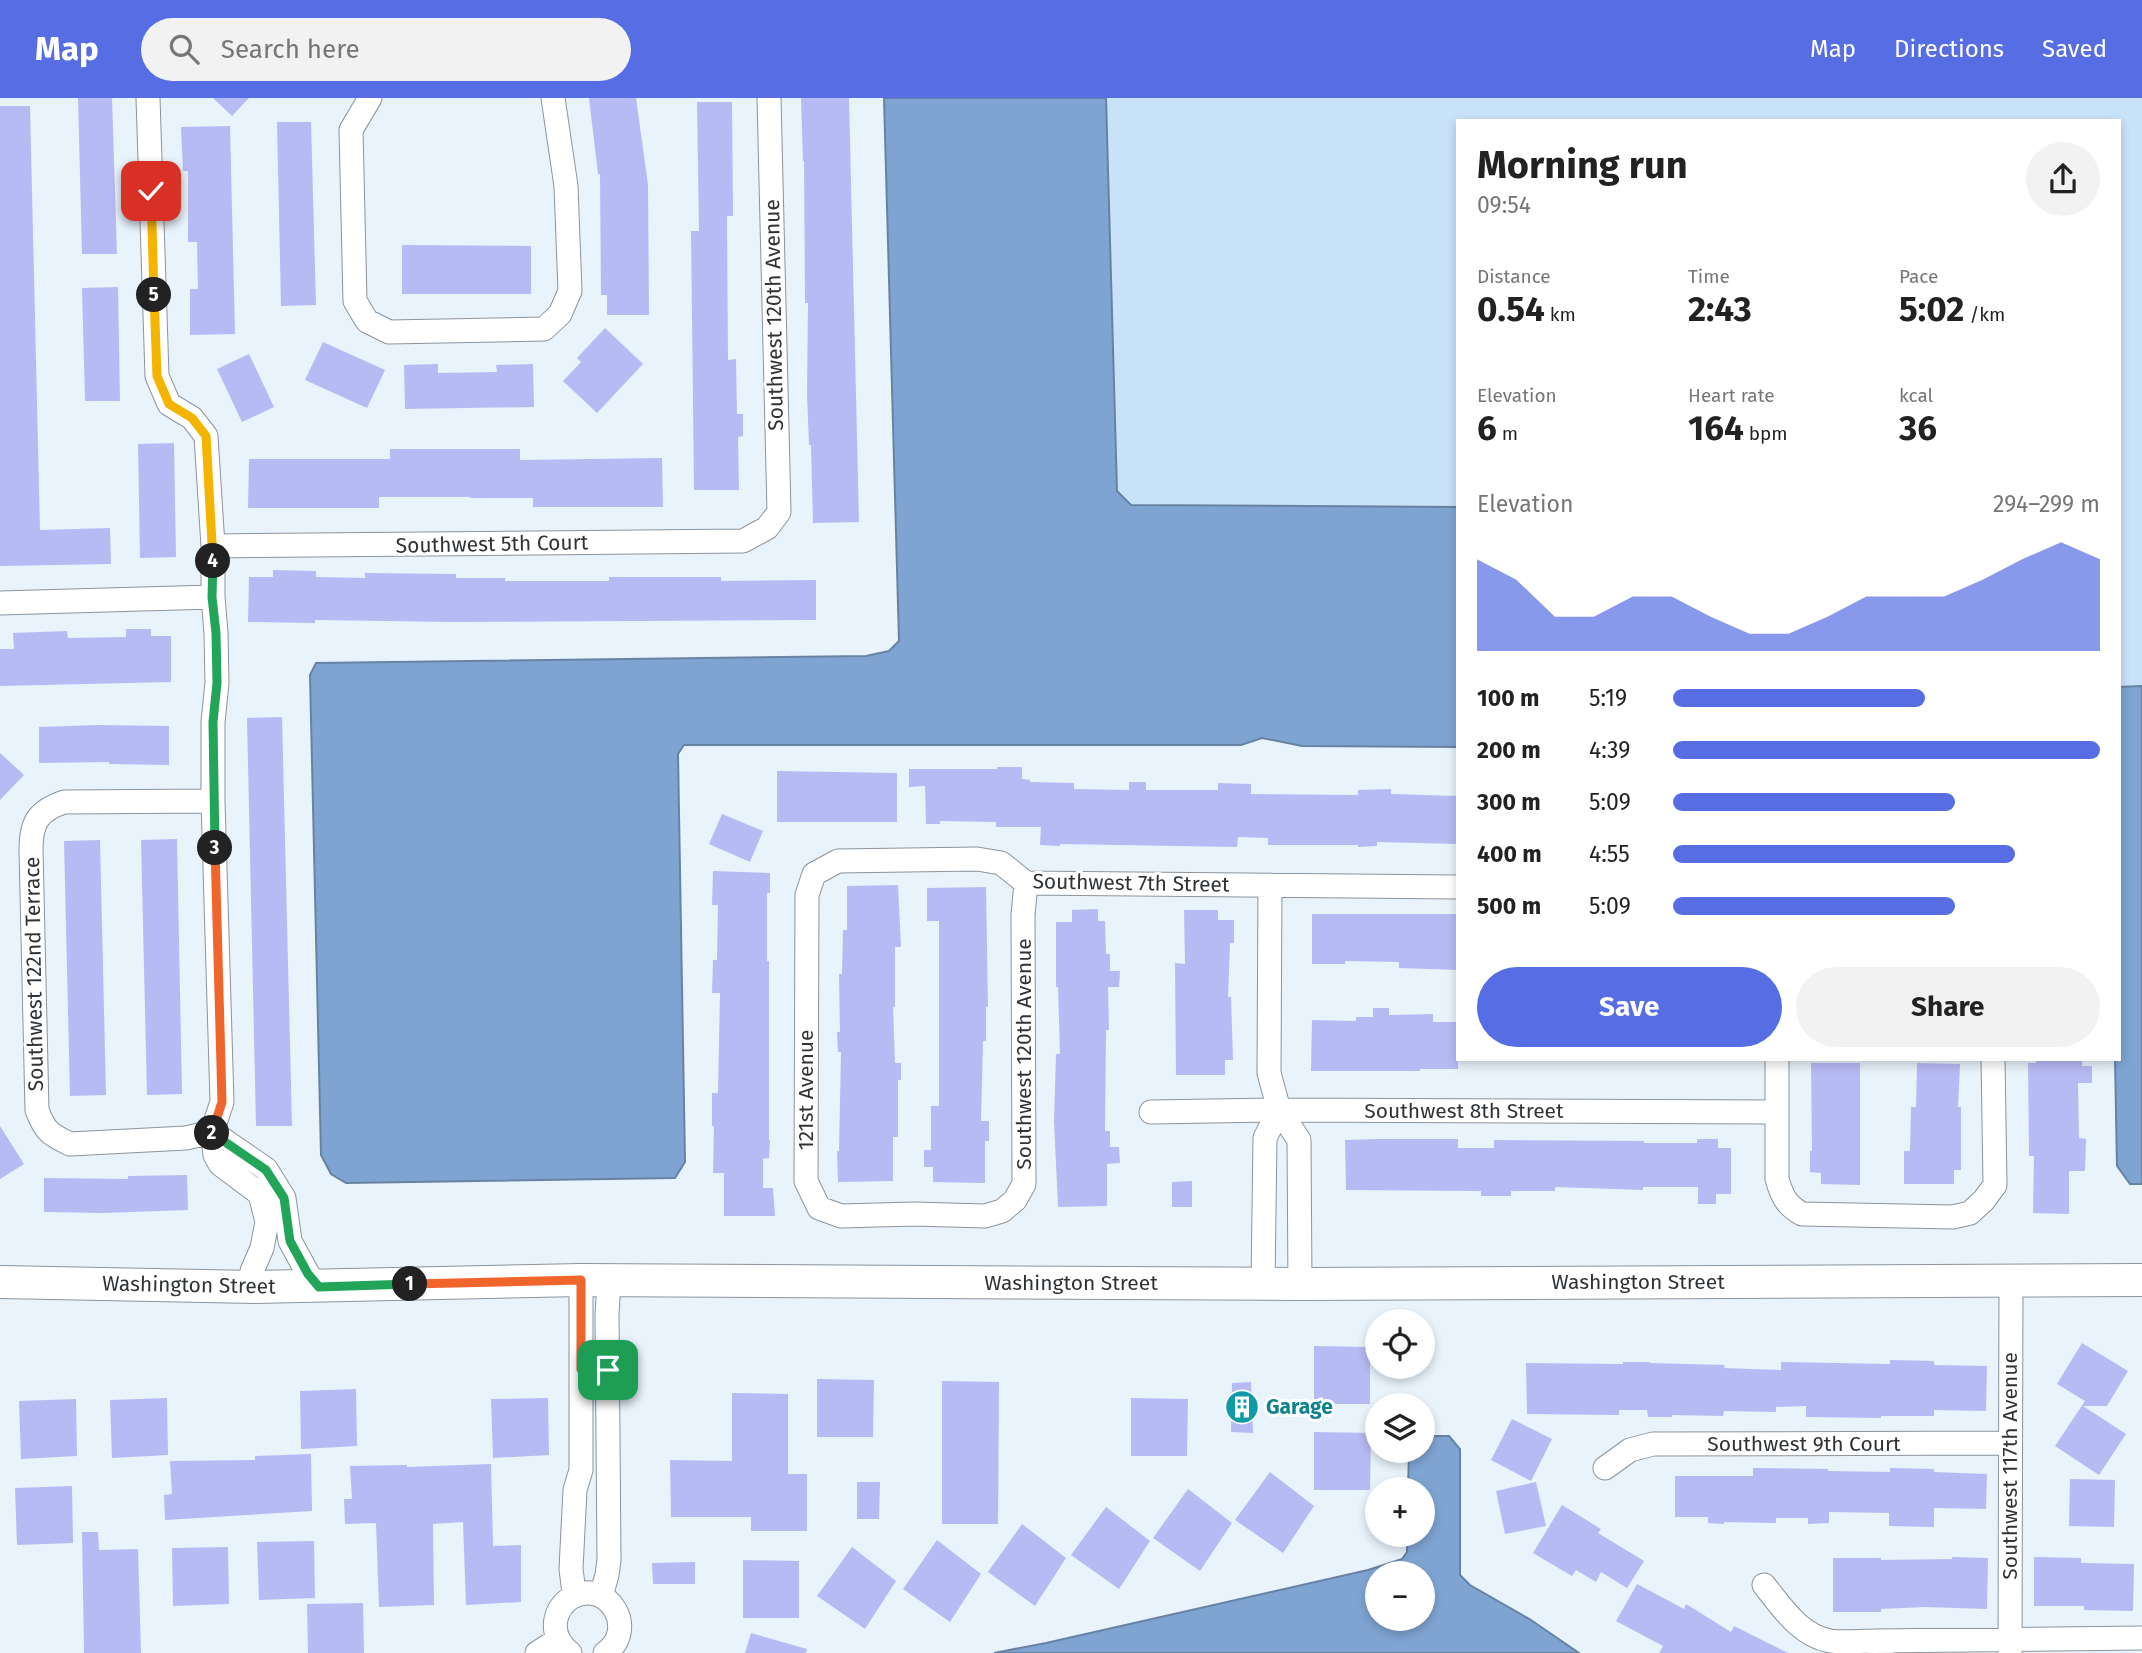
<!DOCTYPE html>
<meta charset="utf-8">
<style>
body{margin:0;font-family:"Fira Sans",sans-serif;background:#f2f2f2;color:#222;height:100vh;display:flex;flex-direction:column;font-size:26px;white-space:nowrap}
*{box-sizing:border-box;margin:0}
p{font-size:23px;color:#767676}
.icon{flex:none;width:38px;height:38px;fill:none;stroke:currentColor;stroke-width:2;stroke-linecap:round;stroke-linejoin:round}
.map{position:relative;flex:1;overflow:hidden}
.details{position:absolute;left:1456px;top:21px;width:665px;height:942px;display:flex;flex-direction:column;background:#fff;border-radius:0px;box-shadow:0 4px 10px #0003}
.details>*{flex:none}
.tools{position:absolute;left:1365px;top:1211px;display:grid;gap:14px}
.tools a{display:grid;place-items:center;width:70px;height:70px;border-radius:50%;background:#fff;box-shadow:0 4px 10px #0003;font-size:35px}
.pin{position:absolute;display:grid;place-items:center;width:60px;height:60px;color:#fff;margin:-30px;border-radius:14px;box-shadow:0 4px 10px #0006}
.km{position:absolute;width:35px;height:35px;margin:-18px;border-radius:50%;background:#222;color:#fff;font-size:19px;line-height:35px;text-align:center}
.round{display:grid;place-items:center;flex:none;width:74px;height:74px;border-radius:37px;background:#f2f2f2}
.summary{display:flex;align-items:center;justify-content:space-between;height:119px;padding:0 21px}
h1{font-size:38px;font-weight:700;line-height:52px}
.metrics{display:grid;grid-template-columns:repeat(3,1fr);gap:10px;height:119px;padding:7px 21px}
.metrics div{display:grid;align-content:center}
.metrics b{font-size:35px;font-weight:700}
.metrics small{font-size:19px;font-weight:400}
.metrics p{font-size:19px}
.chart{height:196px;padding:14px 21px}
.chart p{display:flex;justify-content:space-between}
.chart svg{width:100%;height:126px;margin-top:7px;fill:#576de3;opacity:.7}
.primary-button{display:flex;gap:14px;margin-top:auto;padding:14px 21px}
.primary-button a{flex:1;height:80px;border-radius:42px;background:#576de3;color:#fff;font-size:28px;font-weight:700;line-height:80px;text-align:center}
.primary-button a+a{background:#f2f2f2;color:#222}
ul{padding:0 21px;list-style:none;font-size:23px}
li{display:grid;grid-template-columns:112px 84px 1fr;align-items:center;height:52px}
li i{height:18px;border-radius:9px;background:#576de3}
header{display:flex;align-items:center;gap:42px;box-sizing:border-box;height:98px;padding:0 35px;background:#576de3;color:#fff}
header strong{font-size:33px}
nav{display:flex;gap:38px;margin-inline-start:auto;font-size:24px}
.search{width:490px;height:63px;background:#f2f2f2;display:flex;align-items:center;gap:18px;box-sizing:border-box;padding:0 24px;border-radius:38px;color:#767676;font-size:26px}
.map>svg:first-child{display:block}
.green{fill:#c8e2f9}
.water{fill:#7fa4d2;stroke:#6782a3;stroke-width:2;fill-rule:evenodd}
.building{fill:#b7bbf3}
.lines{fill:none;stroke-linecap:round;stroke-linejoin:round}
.street-casing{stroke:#8b949c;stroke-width:25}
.secondary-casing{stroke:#8b949c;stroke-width:34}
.street{stroke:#fff;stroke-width:23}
.secondary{stroke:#fff;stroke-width:32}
.split-1-casing{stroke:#fff;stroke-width:14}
.split-2-casing{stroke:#fff;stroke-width:14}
.split-3-casing{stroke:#fff;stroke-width:14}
.split-4-casing{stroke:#fff;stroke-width:14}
.split-5-casing{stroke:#fff;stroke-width:14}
.split-6-casing{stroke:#fff;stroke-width:14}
.split-1{stroke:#f0652b;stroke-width:9}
.split-2{stroke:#22a559;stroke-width:9}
.split-3{stroke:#f0652b;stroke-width:9}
.split-4{stroke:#22a559;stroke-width:9}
.split-5{stroke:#f5b400;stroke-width:9}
.split-6{stroke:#f5b400;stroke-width:9}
.labels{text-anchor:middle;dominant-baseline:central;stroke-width:6;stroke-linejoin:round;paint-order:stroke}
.street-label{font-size:21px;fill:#2f3336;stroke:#fff}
.culture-label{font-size:21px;font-weight:bold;fill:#0d838f;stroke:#fff;text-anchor:start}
</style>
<header>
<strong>Map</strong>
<div class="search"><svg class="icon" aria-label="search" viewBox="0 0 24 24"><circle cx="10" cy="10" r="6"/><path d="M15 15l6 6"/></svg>Search here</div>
<nav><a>Map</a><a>Directions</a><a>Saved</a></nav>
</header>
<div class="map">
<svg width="2142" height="1555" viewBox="0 0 2142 1555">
<rect width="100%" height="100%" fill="#e9f3fc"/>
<!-- green -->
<path class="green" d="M1106 0H2142V588L2119 589V23H1458V409L1131 407 1117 393Z"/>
<!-- water -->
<path class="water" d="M884 0H1106L1117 393 1131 407 1458 409V649L1302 648 1262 640 1241 647H684L678 656 685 1064 675 1080 346 1085 331 1076 321 1057 310 577 316 565 866 558 889 553 899 543Z
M2142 588V1086H2130L2117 1068 2115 961H2119V589Z
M1423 1338H1449L1460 1351V1477L1470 1487 1531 1522 1579 1555H994L1046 1545 1368 1472 1402 1461 1407 1454V1437H1423V1391H1408L1409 1353H1423ZM1377 1475H1423V1521H1377Z"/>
<!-- building -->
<path class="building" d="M78 0H112L117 156H82Z
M213 0H249L232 18Z
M589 0H636L648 87 649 217H607V197H601L600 76H598Z
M801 0H849L859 424 813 425 811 347H809L807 296 808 205H805L804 63H803Z
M697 4H732L733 118H727L728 262 736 261 737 316H743V338L738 339 739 392H694L691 133H699Z
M0 8H30L40 432 110 430 111 466 0 468Z
M277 24H311L316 207 281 208Z
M230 28 235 236 190 237V191H198L197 144H188V73H183L181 29Z
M402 147 531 148V196H402Z
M118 189 120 303H85L82 190Z
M605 230 643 266 597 315 563 283 581 264 577 260Z
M323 244 385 272 367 310 305 282Z
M249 256 274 309 242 324 217 271Z
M438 266V275L497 274 496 267 533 266 534 309 405 311 404 267Z
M174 345 176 459 140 460 138 346Z
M390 351H520V362L662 360 663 409H533V400H470V399H379V410H248L249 361H390Z
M273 472 316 473V479L365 480V475L456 476V480H505V483H609V479H721V483L816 482V522L455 524 315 522V525L248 524 249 479H273Z
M126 531H151V538H171V584L0 588V551H14L13 535 67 533 68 540 126 539Z
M282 619 292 1028H256L247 620Z
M98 627 169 628V667L109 666V664L39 665V629Z
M0 655 24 677 0 702Z
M997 669H1022V681L1030 682V684L1074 685V691L1129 692V684H1146V692H1218V685L1251 686V696L1358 697V692L1391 691V696L1458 698V746L1377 744V748L1358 749V747H1268V740L1238 739 1237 749 1060 746V748L1040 747 1041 729H996V724L940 723V726H926L925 688 909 689V671H997Z
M777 673 897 675V724H777Z
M722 716 763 733 750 764 709 746Z
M177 741 182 996 147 997 141 742Z
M100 742 106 997 70 998 64 743Z
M713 773 770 775V795H767V863H769V1042H770L769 1060 763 1061V1090H773L775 1118H724V1075H713L714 1028H712V995H718L720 895H712L713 862H717L718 807H712Z
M898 787 901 849H895V909H893L895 965H901V982H898V1039H893V1083L838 1084 837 1053H839L841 954H838L837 934H840L839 876H842L843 832H847V788Z
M986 789 988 909H986V943H983L981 1023H989V1043H985V1085L933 1084V1069H924V1052H931V1008H939V823H927V790Z
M1098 811V823H1105L1106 856H1110V873H1120L1119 889H1108L1109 932H1106L1105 1033H1110V1049H1119L1120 1065 1107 1066V1108L1058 1109 1054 1023 1056 956H1060L1058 889H1056V824H1072V812Z
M1184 812H1218V822H1234V845H1230L1228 899H1231L1233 962H1225V977H1176L1175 865 1185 866Z
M1312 816H1458V872L1399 870V864L1345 863V866H1312Z
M1373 910H1389V917L1433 916V924H1458V971H1420V973H1311L1312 922 1356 923V919H1373Z
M2036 961H2082V968H2092V985H2078L2079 1040 2086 1041 2085 1073H2069V1116L2033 1115 2034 1058H2029L2028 965H2036Z
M1811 965H1860V1087L1821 1086V1075L1810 1074V1053H1812Z
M1917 965 1960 966 1958 1009H1961V1072H1954V1086H1904V1053H1910L1911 1009H1916Z
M0 1028 24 1066 0 1081Z
M1377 1041H1458V1050H1494V1042L1644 1043V1045H1697V1041H1718V1050H1731V1096H1716V1106H1698V1089H1643V1092L1555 1089V1093H1511V1098H1481V1093L1346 1092 1345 1042Z
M187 1077 188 1112 103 1115 44 1114V1080L128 1081V1078Z
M1192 1083V1109H1172V1084Z
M2082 1245 2128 1273 2107 1308H2083L2126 1336 2099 1377 2055 1348 2085 1303 2057 1286Z
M1314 1248 1370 1249V1306H1314Z
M1890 1262 1934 1263V1267L1987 1268 1986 1313 1934 1312V1318H1881V1320L1806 1319V1308L1776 1309V1314L1724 1313 1723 1318 1672 1317V1319H1648L1647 1312H1619V1317L1527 1316 1526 1265 1623 1266V1264H1650V1265L1725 1267 1724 1270 1781 1272V1264L1890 1266Z
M817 1281 874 1282 873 1339H817Z
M942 1283 999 1284 998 1426H942Z
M1251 1284 1253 1335 1231 1334 1232 1285Z
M356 1291 357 1348 301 1351 300 1293Z
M732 1295 788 1296V1376H807V1433H751V1419H671L670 1362 732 1363Z
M167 1300 168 1357 112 1360 110 1302Z
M548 1300 549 1357 493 1360 491 1301Z
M1131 1300 1188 1301 1187 1358H1131Z
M76 1301 77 1358 21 1361 19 1303Z
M1512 1321 1552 1341 1531 1383 1491 1362Z
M1314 1334 1371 1335 1370 1392H1314Z
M311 1356 312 1413 165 1422 164 1397 172 1396 170 1363 255 1362V1358Z
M491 1366 493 1448 521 1447V1504L466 1507 463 1424 433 1426 434 1507 379 1509 376 1425 345 1426 344 1401H352L350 1368 407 1367V1369Z
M1753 1370 1828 1371V1373L1890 1374V1370L1934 1371V1374L1987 1376 1986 1411 1934 1410V1429L1889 1428V1415L1829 1414V1425L1808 1426V1420H1776V1425L1724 1424V1426L1708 1425V1419H1675V1378H1753Z
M1270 1374 1314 1408 1283 1455 1235 1422Z
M2070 1381 2115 1382 2114 1429 2069 1428Z
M857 1384H880L879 1421H857Z
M1536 1384 1546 1428 1505 1436 1496 1393Z
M72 1388 73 1445 17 1447 15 1390Z
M1188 1391 1232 1425 1200 1473 1153 1440Z
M1562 1407 1601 1431 1598 1435 1644 1463 1627 1490 1601 1474 1596 1484 1576 1472 1572 1478 1533 1455Z
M1106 1409 1150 1443 1119 1491 1071 1457Z
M1022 1426 1066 1460 1035 1508 988 1474Z
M82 1434H98L99 1452 138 1451 141 1555H84Z
M937 1442 981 1476 950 1524 903 1491Z
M314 1443 315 1500 259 1502 257 1444Z
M228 1449 229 1506 173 1508 172 1450Z
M852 1449 896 1483 865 1531 817 1498Z
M1952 1459 1988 1460 1987 1511 1925 1509 1881 1511V1514H1833V1460H1881V1462L1952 1461Z
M2034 1459 2081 1460V1465L2134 1466 2133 1513 2084 1512V1508H2034Z
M743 1462 799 1463V1520H743Z
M695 1464V1486H653L652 1465Z
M1637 1486 1684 1511 1686 1506 1731 1534 1734 1528 1788 1555H1659L1663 1548 1616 1523Z
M363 1505 364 1555H308L307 1506Z
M751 1535 807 1551 806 1555H745Z"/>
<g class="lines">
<!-- street casing -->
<g class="street-casing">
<path id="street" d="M148 0 157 278 169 306 192 320 206 338 213 448V499L216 535 217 585 213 624V703L222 1004 212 1034 215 1057 220 1066 260 1096 267 1124 262 1150 252 1173 255 1189
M370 0 351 32 355 203 367 223 389 234 544 231 560 216 570 193 566 88 553 0
M213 448 743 443 767 430 779 414 769 0
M0 505 213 499
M1026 785 1023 817 1024 1086 1015 1102 1002 1113 985 1118 914 1116 841 1118 819 1110 806 1083 807 797 814 776 838 763 977 761 1001 765 1026 785 1458 789
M1270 787 1269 975 1279 1012 1299 1042 1300 1186
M1777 961V1081C1782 1098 1786 1107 1802 1116L1953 1119 1970 1115 1984 1102 1995 1087 1993 961
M1151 1014 1279 1012 1777 1014
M212 1034 186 1040 70 1046C49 1036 45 1033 37 1012L31 752C31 724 38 713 64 704L213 703
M212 1034 266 1071 284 1100 290 1143 308 1176 319 1189
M1263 1186 1265 1040 1279 1012
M1605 1370 1630 1352 1653 1346 2010 1345
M1764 1487C1782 1509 1799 1537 1830 1543 1843 1545 1860 1543 1874 1543L1882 1555
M576 1497 573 1487 571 1471 575 1392 581 1372V1182
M601 1498 607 1477 609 1462 607 1217 609 1183
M1874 1543 2142 1540
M537 1555 558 1542
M570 1555C560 1547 553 1535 556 1521 558 1512 564 1504 572 1499 608 1480 639 1532 605 1555
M2010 1555 2011 1182"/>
</g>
<!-- secondary casing -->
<g class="secondary-casing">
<path id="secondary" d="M0 1184 255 1189 581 1182 1300 1186 2142 1182"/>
</g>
<!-- street -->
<use href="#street" class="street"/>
<!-- secondary -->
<use href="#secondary" class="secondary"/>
</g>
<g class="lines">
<!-- split-1 casing -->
<g class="split-1-casing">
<path id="split-1" d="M410 1186 581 1182V1271L608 1272"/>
</g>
<!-- split-2 casing -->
<g class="split-2-casing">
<path id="split-2" d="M212 1035 266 1072 284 1100 290 1143 308 1176 319 1189 410 1186"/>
</g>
<!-- split-3 casing -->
<g class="split-3-casing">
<path id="split-3" d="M212 1035 222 1004 215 750"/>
</g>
<!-- split-4 casing -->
<g class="split-4-casing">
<path id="split-4" d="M213 463 212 499 216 535 217 585 213 624 215 750"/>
</g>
<!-- split-5 casing -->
<g class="split-5-casing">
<path id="split-5" d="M154 197 157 278 169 306 192 320 206 338 213 463"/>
</g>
<!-- split-6 casing -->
<g class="split-6-casing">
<path id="split-6" d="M151 93 154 197"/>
</g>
<!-- split-1 -->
<use href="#split-1" class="split-1"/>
<!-- split-2 -->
<use href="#split-2" class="split-2"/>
<!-- split-3 -->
<use href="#split-3" class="split-3"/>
<!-- split-4 -->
<use href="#split-4" class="split-4"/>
<!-- split-5 -->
<use href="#split-5" class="split-5"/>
<!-- split-6 -->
<use href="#split-6" class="split-6"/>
</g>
<!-- icons -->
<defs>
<g id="building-disc" transform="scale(1.75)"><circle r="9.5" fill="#0f9aa8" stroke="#fff"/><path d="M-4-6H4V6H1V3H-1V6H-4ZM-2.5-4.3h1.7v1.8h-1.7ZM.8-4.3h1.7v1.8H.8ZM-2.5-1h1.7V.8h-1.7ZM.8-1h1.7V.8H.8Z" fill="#fff"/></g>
</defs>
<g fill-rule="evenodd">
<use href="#building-disc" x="1242" y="1309"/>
</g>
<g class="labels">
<!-- street labels -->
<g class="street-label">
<text transform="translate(774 217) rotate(-91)">Southwest 120th Avenue</text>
<text transform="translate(492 446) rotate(-1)">Southwest 5th Court</text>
<text transform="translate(1131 785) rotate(1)">Southwest 7th Street</text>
<text transform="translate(34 876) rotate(-91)">Southwest 122nd Terrace</text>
<text transform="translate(1024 956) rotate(-90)">Southwest 120th Avenue</text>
<text transform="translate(806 992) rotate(-90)">121st Avenue</text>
<text x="1464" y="1013">Southwest 8th Street</text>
<text x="1638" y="1184">Washington Street</text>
<text x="1071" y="1185">Washington Street</text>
<text transform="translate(189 1187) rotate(1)">Washington Street</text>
<text x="1804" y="1346">Southwest 9th Court</text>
<text transform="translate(2010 1368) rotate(-90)">Southwest 117th Avenue</text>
</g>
<!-- culture labels -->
<g class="culture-label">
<text x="1266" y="1309">Garage</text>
</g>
</g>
</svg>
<div class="tools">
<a><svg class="icon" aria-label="locate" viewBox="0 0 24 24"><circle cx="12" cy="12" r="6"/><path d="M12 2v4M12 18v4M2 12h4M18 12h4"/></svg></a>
<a><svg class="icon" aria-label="layers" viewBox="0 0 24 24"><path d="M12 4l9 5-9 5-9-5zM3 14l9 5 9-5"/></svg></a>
<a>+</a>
<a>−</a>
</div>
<div class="pin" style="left:608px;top:1272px;background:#1e9e55"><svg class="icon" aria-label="arrive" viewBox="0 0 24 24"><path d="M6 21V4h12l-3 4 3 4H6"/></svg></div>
<div class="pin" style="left:151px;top:93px;background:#d93025"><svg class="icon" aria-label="check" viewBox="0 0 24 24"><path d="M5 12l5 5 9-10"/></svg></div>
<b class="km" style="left:410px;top:1186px">1</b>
<b class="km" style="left:212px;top:1035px">2</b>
<b class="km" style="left:215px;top:750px">3</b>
<b class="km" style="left:213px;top:463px">4</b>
<b class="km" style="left:154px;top:197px">5</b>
<section class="details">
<div class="summary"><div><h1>Morning run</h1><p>09:54</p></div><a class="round"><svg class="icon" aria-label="share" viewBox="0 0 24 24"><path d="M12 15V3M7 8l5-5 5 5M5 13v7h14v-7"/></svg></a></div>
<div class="metrics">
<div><p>Distance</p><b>0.54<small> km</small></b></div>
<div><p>Time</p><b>2:43</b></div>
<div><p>Pace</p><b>5:02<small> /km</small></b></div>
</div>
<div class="metrics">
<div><p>Elevation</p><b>6<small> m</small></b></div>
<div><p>Heart rate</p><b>164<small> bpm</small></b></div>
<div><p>kcal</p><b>36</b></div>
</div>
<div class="chart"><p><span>Elevation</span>294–299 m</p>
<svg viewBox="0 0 160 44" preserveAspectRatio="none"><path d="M0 44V12L10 19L20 32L30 32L40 25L50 25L60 32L70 38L80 38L90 32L100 25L110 25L120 25L130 19L140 12L150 6L160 12V44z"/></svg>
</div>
<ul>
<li><b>100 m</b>5:19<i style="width:59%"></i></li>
<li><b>200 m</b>4:39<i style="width:100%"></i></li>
<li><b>300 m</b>5:09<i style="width:66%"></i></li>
<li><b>400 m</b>4:55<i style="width:80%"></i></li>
<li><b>500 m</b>5:09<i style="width:66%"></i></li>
</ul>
<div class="primary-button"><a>Save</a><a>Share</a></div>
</section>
</div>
